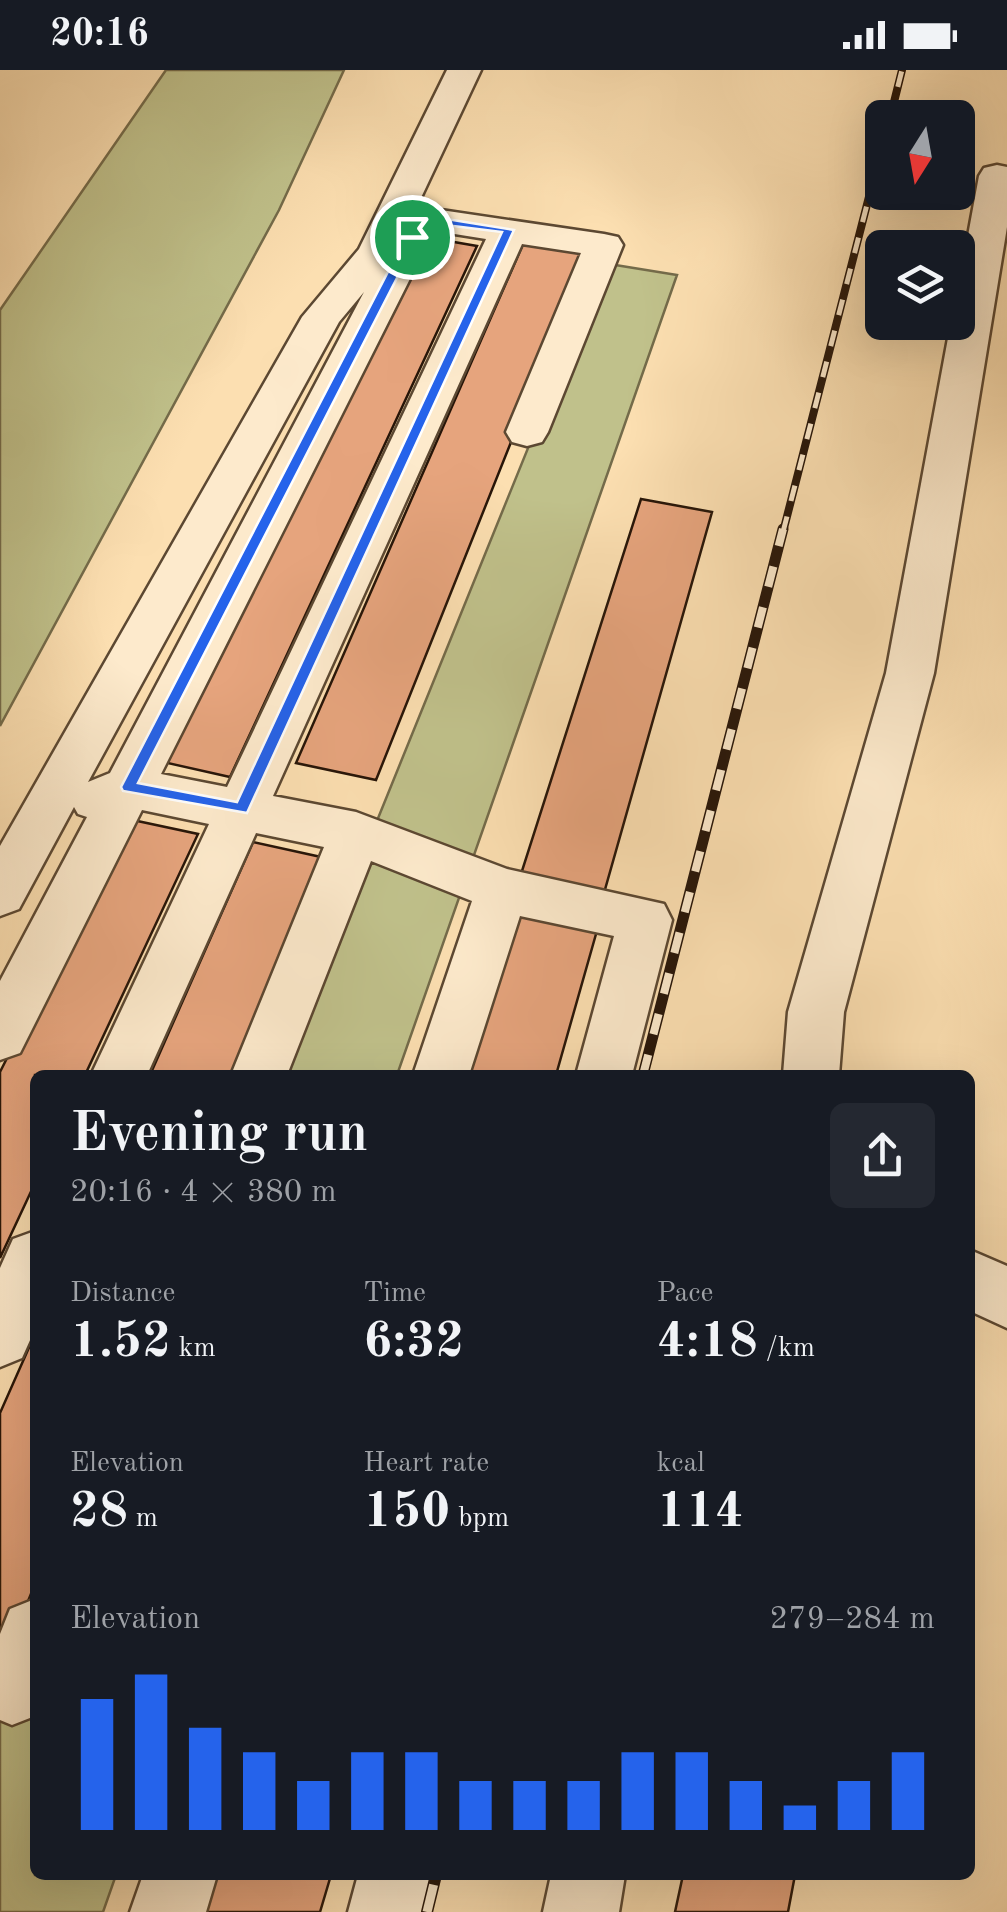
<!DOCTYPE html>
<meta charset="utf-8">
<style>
body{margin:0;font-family:"Old Standard TT",serif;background:#242831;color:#f1f3f6;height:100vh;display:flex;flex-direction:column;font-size:38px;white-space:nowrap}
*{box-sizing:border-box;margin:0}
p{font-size:32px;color:#9ea1a6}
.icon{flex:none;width:55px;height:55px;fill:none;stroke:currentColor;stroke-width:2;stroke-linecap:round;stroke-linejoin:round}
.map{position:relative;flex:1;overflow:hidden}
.drawer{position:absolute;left:30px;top:1000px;width:945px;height:810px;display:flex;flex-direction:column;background:#171b24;border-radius:15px;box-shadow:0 10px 40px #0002}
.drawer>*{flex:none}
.needle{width:65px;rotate:191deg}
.fabs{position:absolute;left:865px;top:30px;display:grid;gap:20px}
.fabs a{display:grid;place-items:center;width:110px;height:110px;border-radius:15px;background:#171b24;box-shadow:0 10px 40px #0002;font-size:50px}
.pin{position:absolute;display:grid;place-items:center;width:85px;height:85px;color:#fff;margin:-42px;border:5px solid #fff;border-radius:50%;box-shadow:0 2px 10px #0007}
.round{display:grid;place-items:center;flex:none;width:105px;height:105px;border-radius:15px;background:#242831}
.head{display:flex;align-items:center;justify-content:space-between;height:170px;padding:0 40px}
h1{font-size:55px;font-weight:600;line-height:75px}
.metrics{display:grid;grid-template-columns:repeat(3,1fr);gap:15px;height:170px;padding:10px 40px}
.metrics div{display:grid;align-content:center}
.metrics b{font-size:50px;font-weight:600}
.metrics small{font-size:28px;font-weight:400}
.metrics p{font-size:28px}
.chart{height:280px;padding:20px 40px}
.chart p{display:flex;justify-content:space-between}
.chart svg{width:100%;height:180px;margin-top:10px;stroke:#2563eb;stroke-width:6}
.status{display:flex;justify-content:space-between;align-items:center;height:70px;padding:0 50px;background:#171b24;direction:ltr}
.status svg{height:28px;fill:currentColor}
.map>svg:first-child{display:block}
.green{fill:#c0c18b;stroke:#746b4a;stroke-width:2.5}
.building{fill:#e6a47d;stroke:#271508;stroke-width:2.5}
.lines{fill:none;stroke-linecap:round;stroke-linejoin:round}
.minor-casing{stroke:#5c4832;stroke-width:5}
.minor{fill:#fdeacc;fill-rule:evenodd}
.rail-far2-casing{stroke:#271508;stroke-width:8}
.rail-far1-casing{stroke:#271508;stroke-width:11}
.rail-casing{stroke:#271508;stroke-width:12}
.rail-far2{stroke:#fdeacc;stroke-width:5;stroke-dasharray:16;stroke-linecap:butt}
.rail-far1{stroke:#fdeacc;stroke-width:8;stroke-dasharray:21;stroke-linecap:butt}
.rail{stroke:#fdeacc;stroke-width:9;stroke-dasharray:28;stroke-linecap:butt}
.route{fill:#2563eb;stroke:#fff;stroke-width:2.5;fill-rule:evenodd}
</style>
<div class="status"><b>20:16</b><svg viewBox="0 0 49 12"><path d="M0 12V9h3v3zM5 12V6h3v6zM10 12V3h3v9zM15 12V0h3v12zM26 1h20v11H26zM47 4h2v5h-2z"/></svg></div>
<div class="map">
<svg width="1007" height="1842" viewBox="0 0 1007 1842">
<rect width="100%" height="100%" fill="#fcdfb1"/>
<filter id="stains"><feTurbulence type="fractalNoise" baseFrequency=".002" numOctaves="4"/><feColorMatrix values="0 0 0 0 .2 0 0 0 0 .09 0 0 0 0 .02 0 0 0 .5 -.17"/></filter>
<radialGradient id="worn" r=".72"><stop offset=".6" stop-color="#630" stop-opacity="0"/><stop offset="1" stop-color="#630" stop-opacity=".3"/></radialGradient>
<!-- green -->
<path class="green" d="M166 0H344L279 140 0 656V240Z
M603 193 677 205 397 1005H274Z
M35 1596V1805H116L103 1842H0V1640Z"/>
<!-- building -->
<path class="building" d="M425 167 477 176 230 707 163 692Z
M524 172 587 182 376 710 296 693Z
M641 429 712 442 604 823 521 804Z
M128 749 198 764 85 1005H35V1113L0 1188V1002Z
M253 772 330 789 242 1005H150Z
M518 840 598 857 556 1005H465Z
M35 1264V1514L0 1600V1343Z
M211 1805H331L320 1842H199Z
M683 1805H795L788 1842H675Z"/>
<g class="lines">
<!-- minor casing -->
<g class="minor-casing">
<path id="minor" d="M447 0H481L411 149 434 139 604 164 618 167 623 175 548 362 542 372 527 376 512 372 506 362 581 183 522 174 273 726 356 742 507 799 664 834 672 850 632 1005H576L614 866 520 846 469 1005H413L472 831 371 791 287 1005H231L324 777 256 763 147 1005H91L209 754 142 740 20 983 0 990V911L87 747 78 744 74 737 19 839 0 846V776L302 247 359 179ZM442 162 486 169 227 717 161 704 428 173ZM364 222 110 703 88 712 339 252Z
M997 95 1007 97V157L934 603 844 942 839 1005H783L788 942 886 603 951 252H958V220L979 106 984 98Z
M35 1161V1259L22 1288 0 1297V1198L13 1169Z
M970 1180 1007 1196V1258L970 1241Z
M35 1529V1646L12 1655 0 1650V1564L10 1539Z
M143 1805H217L206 1842H130Z
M358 1805H432L424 1842H348Z
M551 1805H625L619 1842H543Z"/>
</g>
<!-- minor -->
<use href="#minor" class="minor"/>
<!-- rail-far2 casing -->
<g class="rail-far2-casing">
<path id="rail-far2" d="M890 48 902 0
M783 462 882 76"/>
</g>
<!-- rail-far1 casing -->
<g class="rail-far1-casing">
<path id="rail-far1" d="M643 1005 783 459"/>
</g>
<!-- rail casing -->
<g class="rail-casing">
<path id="rail" d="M427 1842 436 1805"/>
</g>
<!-- rail-far2 -->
<use href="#rail-far2" class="rail-far2"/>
<!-- rail-far1 -->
<use href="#rail-far1" class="rail-far1"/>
<!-- rail -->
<use href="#rail" class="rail"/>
</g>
<!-- route -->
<path class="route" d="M434 147 514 160 247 743 123 721 121 717 406 167ZM437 154 502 162 237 732 138 713 417 169Z"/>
<rect width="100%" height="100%" filter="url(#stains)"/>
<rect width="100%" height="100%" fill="url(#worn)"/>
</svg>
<div class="fabs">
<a><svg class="needle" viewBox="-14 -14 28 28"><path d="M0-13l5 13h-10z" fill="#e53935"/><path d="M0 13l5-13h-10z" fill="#9ea1a6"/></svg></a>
<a><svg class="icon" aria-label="layers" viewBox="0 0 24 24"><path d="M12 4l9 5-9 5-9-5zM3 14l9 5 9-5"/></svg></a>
</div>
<div class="pin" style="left:412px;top:167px;background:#1e9e55"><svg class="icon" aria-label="arrive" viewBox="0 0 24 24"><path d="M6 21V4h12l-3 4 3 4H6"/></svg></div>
<section class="drawer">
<div class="head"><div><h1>Evening run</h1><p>20:16 · 4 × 380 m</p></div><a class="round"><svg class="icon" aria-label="share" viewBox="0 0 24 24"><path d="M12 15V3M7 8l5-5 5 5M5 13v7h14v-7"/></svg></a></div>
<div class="metrics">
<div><p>Distance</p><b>1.52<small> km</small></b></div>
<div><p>Time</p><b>6:32</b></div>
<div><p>Pace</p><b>4:18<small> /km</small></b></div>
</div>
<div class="metrics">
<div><p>Elevation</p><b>28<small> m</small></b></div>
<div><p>Heart rate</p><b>150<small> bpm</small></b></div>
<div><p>kcal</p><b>114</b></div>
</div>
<div class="chart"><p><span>Elevation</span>279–284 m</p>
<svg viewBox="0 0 160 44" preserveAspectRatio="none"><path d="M5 44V12M15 44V6M25 44V19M35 44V25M45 44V32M55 44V25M65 44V25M75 44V32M85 44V32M95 44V32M105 44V25M115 44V25M125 44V32M135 44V38M145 44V32M155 44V25"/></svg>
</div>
</section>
</div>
